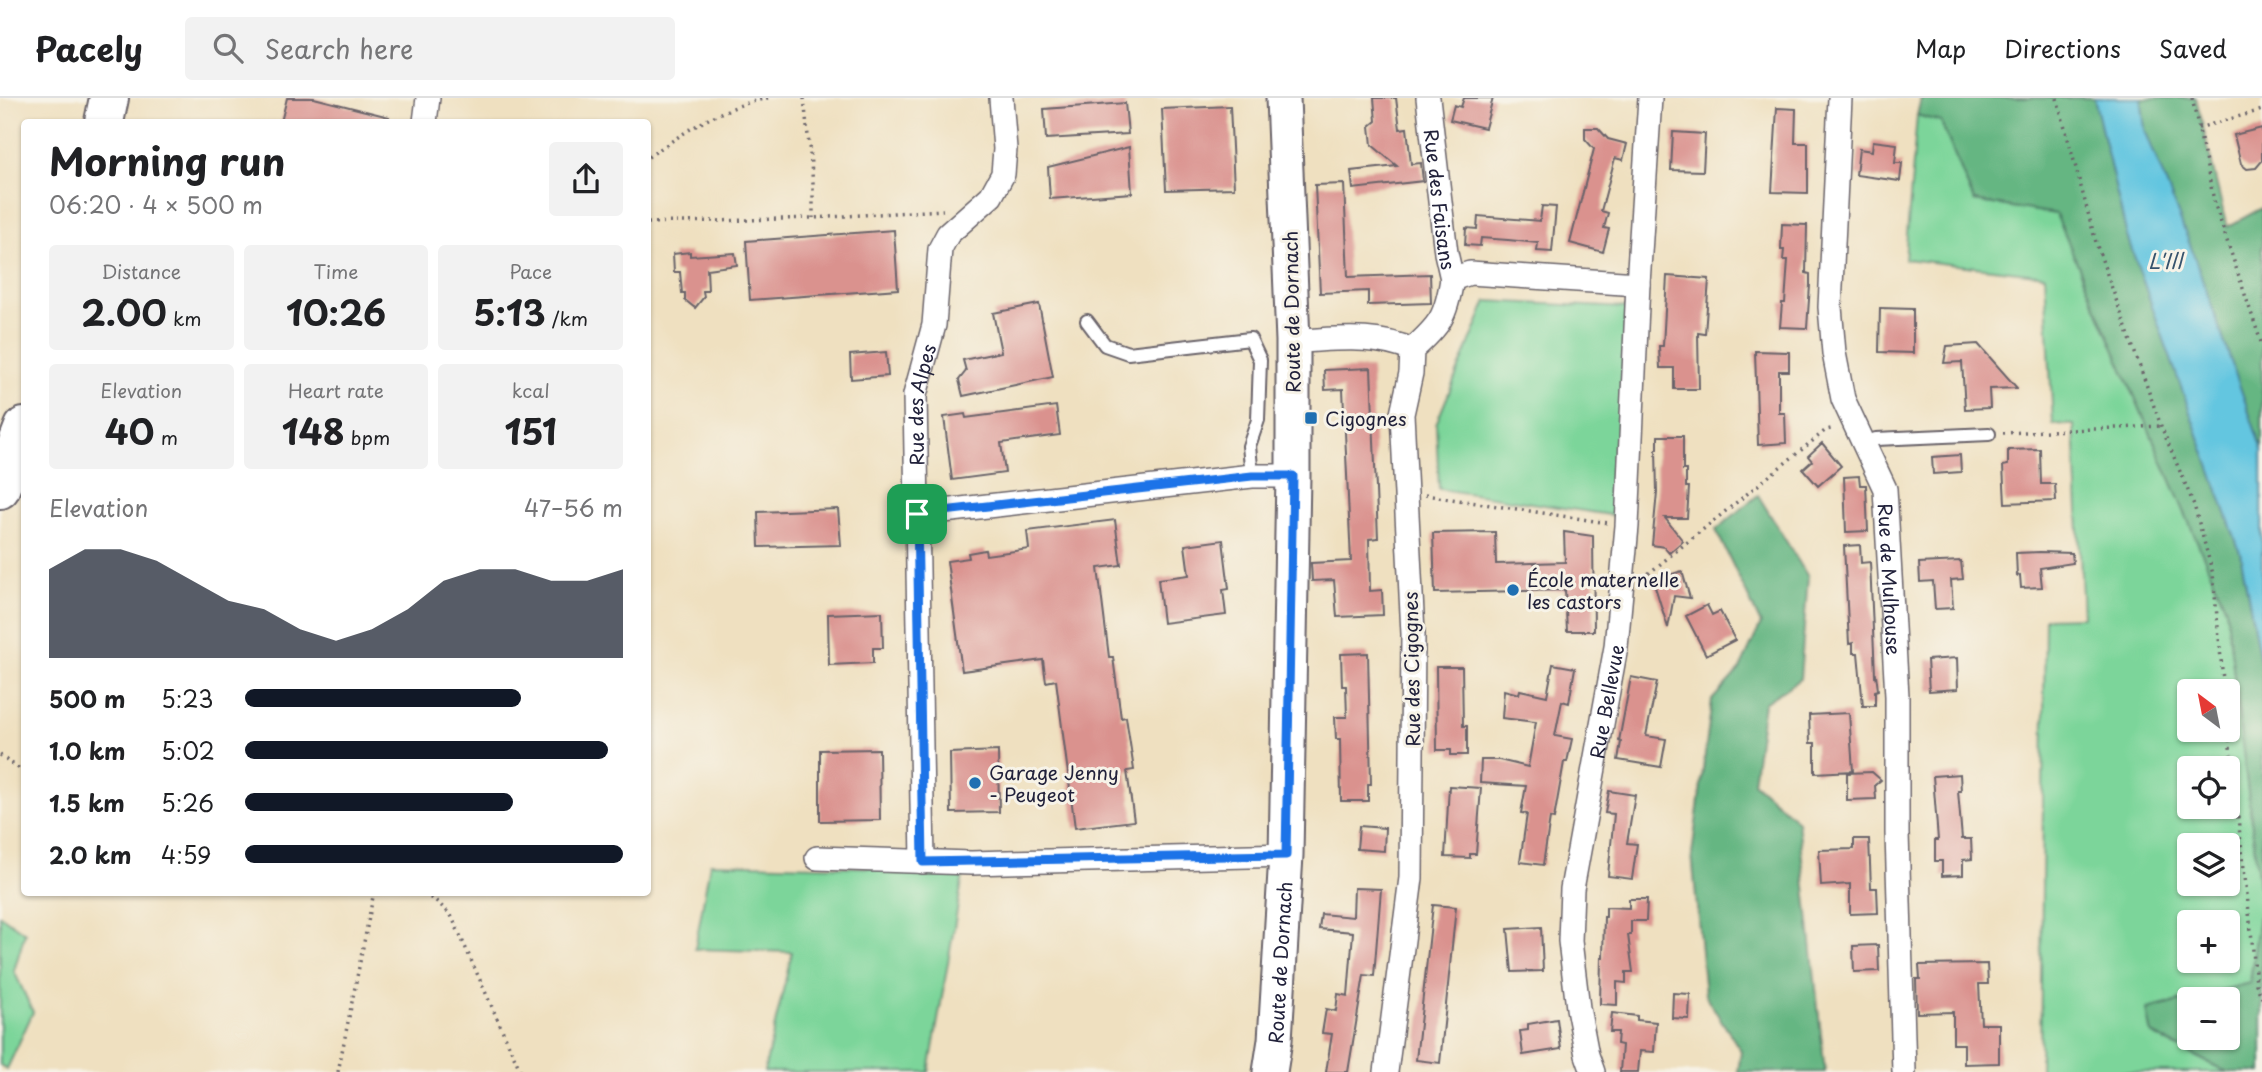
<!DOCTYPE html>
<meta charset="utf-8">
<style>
body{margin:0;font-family:"Playpen Sans",sans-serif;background:#f2f2f2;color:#202124;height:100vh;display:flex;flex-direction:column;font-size:26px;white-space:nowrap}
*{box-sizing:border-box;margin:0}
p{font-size:23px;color:#757577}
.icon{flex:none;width:38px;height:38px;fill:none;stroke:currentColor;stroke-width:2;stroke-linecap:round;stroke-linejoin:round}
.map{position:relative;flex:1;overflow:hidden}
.drawer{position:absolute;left:21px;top:21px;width:630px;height:777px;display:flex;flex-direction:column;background:#fff;border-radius:7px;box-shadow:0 2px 5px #0004}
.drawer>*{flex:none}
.needle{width:46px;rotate:328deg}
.controls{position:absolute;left:2177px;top:581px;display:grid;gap:14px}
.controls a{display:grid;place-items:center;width:63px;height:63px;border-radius:7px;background:#fff;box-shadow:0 2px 5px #0004;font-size:35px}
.pin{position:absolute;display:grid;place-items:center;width:60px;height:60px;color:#fff;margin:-30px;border-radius:14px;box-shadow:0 4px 10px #0006}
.round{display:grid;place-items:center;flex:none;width:74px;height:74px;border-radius:7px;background:#f2f2f2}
.headline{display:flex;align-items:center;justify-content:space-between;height:119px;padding:0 28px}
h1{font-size:38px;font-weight:700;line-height:52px}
.figures{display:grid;grid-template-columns:repeat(3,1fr);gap:10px;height:119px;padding:7px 28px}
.figures div{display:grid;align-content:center;border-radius:7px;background:#f2f2f2;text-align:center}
.figures b{font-size:35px;font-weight:700}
.figures small{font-size:19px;font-weight:400}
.figures p{font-size:19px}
.chart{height:196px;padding:14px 28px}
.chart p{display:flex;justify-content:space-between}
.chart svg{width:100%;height:126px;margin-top:7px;fill:#111827;opacity:.7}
ul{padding:0 28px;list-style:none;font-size:23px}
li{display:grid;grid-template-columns:112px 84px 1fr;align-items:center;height:52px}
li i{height:18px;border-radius:9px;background:#111827}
header{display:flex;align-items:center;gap:42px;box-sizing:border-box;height:98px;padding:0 35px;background:#fff;border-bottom:2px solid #e0e0e0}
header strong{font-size:33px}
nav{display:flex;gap:38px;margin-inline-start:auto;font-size:24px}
.search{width:490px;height:63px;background:#f2f2f2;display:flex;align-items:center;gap:18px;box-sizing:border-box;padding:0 24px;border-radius:7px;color:#757577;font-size:26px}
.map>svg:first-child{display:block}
.green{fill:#7cd59a;stroke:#4f7c6a;stroke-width:2;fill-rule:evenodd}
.forest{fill:#65b682;stroke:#446c5e;stroke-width:2;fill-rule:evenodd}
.water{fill:#63c6e0;stroke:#42748e;stroke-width:2}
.building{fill:#da928e}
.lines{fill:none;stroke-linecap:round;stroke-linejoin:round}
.lane-casing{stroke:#6a646a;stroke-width:16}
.street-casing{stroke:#6a646a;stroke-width:26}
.secondary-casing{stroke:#6a646a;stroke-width:37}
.highway-casing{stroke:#6a646a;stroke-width:42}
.path{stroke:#6a646a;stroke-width:3.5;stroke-dasharray:2 5;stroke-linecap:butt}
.lane{stroke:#fff;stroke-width:12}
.street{stroke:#fff;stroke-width:23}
.secondary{stroke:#fff;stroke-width:33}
.highway{stroke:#fff;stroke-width:38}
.route-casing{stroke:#fff;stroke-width:14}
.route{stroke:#1a73e8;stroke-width:9}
.poi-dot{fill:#1f6fb2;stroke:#f7f3e8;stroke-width:2.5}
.labels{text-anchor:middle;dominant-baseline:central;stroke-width:6;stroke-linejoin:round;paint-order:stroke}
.street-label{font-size:19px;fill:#22223b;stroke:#f7f3e8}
.poi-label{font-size:19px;fill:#22223b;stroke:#f7f3e8;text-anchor:start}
.water-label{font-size:21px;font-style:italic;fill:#36536d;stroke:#f7f3e8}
</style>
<header>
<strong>Pacely</strong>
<div class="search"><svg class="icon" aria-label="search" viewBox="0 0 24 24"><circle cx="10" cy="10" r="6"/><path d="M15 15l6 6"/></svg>Search here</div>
<nav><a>Map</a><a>Directions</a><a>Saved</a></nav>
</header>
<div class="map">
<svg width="2262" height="974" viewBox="0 0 2262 974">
<rect width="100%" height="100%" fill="#f7f3e8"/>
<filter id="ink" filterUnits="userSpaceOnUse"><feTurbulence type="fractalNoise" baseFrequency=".0143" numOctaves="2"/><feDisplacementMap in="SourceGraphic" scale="14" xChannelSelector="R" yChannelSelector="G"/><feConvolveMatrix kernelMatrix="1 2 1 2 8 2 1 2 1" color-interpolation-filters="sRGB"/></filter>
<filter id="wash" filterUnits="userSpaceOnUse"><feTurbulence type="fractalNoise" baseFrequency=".00686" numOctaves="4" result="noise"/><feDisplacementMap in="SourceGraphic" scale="28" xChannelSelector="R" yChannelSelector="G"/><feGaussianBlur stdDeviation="1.57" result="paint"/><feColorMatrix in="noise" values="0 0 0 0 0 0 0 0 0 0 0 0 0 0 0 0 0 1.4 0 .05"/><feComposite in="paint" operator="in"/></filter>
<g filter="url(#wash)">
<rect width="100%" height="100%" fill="#efe0c0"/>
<!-- green -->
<path class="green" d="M1917 17 1941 24 1974 103 2056 116 2226 510 2261 803 2250 885 2147 911 2152 937 2227 974H2040L2045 520 2083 519 2074 327 2053 326 2045 177 1905 161ZM2189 593H2228V632H2189ZM2189 670H2228V709H2189ZM2189 747H2228V786H2189ZM2189 824H2228V863H2189Z
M1487 203 1627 210 1617 418 1439 391 1436 326Z
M710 765 964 772 929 974H764L792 854 695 851Z
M0 817 25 835 14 873 33 914 7 971 0 967Z"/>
<!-- forest -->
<path class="forest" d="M1921 0H2094L2127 138 2240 454 2262 573V974H2227L2152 936 2147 912 2250 885 2261 803 2226 510 2056 116 1974 103 1941 24 1917 17ZM2189 901H2228V940H2189Z
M2141 0H2196L2227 129 2262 110V352L2192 152 2145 32Z
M1758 397 1808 479 1800 581 1764 605 1753 684 1798 723 1825 974H1738L1741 953 1705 897 1692 756 1712 602 1740 571 1761 526 1716 432Z"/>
<!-- water -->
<path class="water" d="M2094 0H2141L2145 32 2192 152 2262 352V573L2240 454 2127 138Z"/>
<g id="blocks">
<!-- building -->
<path class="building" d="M287 0H314L389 19 388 24H281Z
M1374 0H1396L1400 31 1407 30 1411 66 1421 65 1423 83 1353 91 1351 73 1397 68 1372 47 1370 28 1376 23Z
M1464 0H1493L1485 30 1450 22 1454 7 1461 9Z
M1125 5 1128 36 1046 41 1044 11Z
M1230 8 1234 90 1166 92 1162 11Z
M1777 10 1796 11 1795 45H1808V95L1772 94Z
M1585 30H1598L1608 41 1627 46 1623 62 1615 60 1601 113 1608 115 1604 130 1609 131 1603 154 1570 145 1594 51 1585 41Z
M2262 30V63L2256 70 2247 71 2241 66 2234 37Z
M1673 34 1705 36 1703 73 1671 72Z
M1873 43 1897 46 1895 65H1902L1900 83 1856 77 1859 51 1872 53Z
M1129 49 1132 95 1050 101 1048 69Z
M1344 86 1348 179 1430 176 1431 205 1368 207V193L1320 195 1315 87Z
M1542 108 1556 109 1552 154 1537 153 1538 145 1508 142 1481 140 1480 148 1465 147 1466 130 1477 131 1478 118 1540 123Z
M1782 126 1807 127 1806 175 1810 176V187L1807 230 1780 229 1782 205H1785L1788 162H1783L1784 152H1781Z
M894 132 898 191 750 202 746 143Z
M690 154V158L735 155 737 167 707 171 708 193H703L704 199 695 210 685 202V195H682L680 174H674L673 156Z
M1667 178 1709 181 1705 236 1698 235 1699 291H1674V270H1660L1659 248H1663Z
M1039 206 1053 279 963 298 959 282 966 273 963 262 1001 254 993 215Z
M1880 210 1913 211V255L1879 254Z
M1978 246 2017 290 1989 291 1990 310 1965 311 1962 264 1944 265 1947 248Z
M1755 253 1789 254V273H1779V315H1785L1786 345 1758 347Z
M886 254 888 278 851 281 850 257Z
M1371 270 1378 440 1369 441 1370 493 1382 492 1383 517 1337 519 1334 482 1312 483 1311 465 1351 463 1343 291 1325 292 1324 272Z
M1056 308 1060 337 1001 345 1005 375 952 382 944 319 965 316 966 320Z
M1658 338H1683V372H1686V389H1689L1687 420H1665L1683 443 1669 455 1664 449 1652 447 1657 394 1656 351H1658Z
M1822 345 1841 368 1818 388 1803 371 1812 363 1808 358Z
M2040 351 2041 386H2055L2056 403 2005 405 2003 368 2008 367V352Z
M1960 357 1961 374 1933 376 1932 359Z
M1859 378 1860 387H1866L1868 433 1846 434 1844 379Z
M838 411 841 447 759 449 758 414Z
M1115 422 1121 467 1098 470 1109 559H1113L1121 620 1126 619 1134 672 1127 673 1134 723 1075 730 1056 582 1046 584 1043 562 962 573 947 463 969 460 968 455 985 452 986 457 1029 451 1027 433Z
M1495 434 1496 466 1565 464 1564 434 1593 438 1594 533H1567L1565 492 1435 495 1433 435Z
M1223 442 1229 491 1223 492 1226 517 1163 525 1158 481 1189 477 1185 447Z
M1860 447 1861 465 1870 464 1875 577 1876 576 1878 592 1875 593V608H1863L1858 555H1853V545L1849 546 1844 448Z
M2040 454 2072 455 2073 465 2040 470 2042 489 2021 490 2020 477 2017 478 2016 455Z
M1961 463 1963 481 1951 482 1953 510 1935 511 1933 483 1920 484 1919 465Z
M1682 473 1690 500 1674 498 1668 530 1653 482Z
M1707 507 1712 517 1720 513 1735 542 1706 557 1686 518Z
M882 514 883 550H873V565L829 567 828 516Z
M1368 555 1371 686H1368V703H1341L1340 641H1336L1335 619H1347L1346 588H1342L1341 556Z
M1957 560 1958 591 1929 593 1927 562Z
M1553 566 1575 570 1569 605 1562 603 1555 638 1572 641 1567 664H1564L1554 721 1550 720 1543 767 1520 764 1527 716 1521 715 1526 688 1480 685 1481 662H1499L1528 669 1536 624 1502 620 1504 592 1519 596 1520 592 1547 598Z
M1436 569H1462L1463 628H1467V657H1451V652H1437Z
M1631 579 1657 584 1646 638 1666 641 1661 669 1618 662 1621 644 1619 643Z
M1849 615 1853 673 1815 675V645H1810L1809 617Z
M879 651 880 722 820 723V652Z
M998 653 999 714 951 715 950 655Z
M1872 674 1881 682 1875 687 1876 701 1847 702V675Z
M1960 676 1961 693H1958L1962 741H1971L1972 761 1963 762V777L1942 778V763H1935V742H1938L1933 678Z
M1449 688 1481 690 1476 756H1470V760L1445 759Z
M1609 693 1635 697 1627 745 1637 746 1632 781 1608 778 1614 716 1605 715Z
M1359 728 1385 730 1384 753 1357 751Z
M1854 741H1869L1871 790H1877L1878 815 1850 816V786L1821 788 1819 752 1854 751Z
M1354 790 1381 791 1374 878 1364 877 1348 974H1326L1332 936 1322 935 1326 911 1336 913 1338 896 1348 898 1353 834 1319 831 1321 816 1353 819Z
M1629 801H1647L1646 823H1631V837H1628L1633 874H1626V885L1617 884V907L1600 906 1601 860H1603L1604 819H1606V809L1629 810Z
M1433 807 1456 809 1440 965 1416 962Z
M1541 829 1543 873 1512 874 1508 831Z
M1878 847 1879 873 1854 874 1853 848Z
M1987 866 1988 886H1979L1981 926H1999V965L1964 966V946H1953V914L1917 915 1916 881H1920L1919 867Z
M1673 895 1690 896 1689 921 1672 920Z
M1612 915 1637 918V922L1656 924 1654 954 1640 953 1638 974H1620L1622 947 1617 946 1618 934H1610Z
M1557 921 1561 951 1523 957 1520 933 1528 932V926Z"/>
</g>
</g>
<g filter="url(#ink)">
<use href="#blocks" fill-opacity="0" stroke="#6a646a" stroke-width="2"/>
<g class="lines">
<!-- lane casing -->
<g class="lane-casing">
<path id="lane" d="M1087 223 1105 247 1128 255 1250 241 1260 262 1258 322 1249 348 1252 378
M1865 345 1876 341 1989 336"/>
</g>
<!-- street casing -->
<g class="street-casing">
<g id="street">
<path id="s1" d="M1428 0 1446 155 1452 181 1470 175 1638 186"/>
<path id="s2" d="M1840 0 1830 209 1834 255 1843 301 1885 391 1897 598V735L1904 974"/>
<path d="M425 24 428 0"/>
<path d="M1293 243C1334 242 1373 235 1412 252"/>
<path d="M917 416 1252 378H1293"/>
<path d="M817 760 971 765 1286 757"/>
<path id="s3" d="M923 764 915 297 934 227 940 151 948 136 991 98 1003 76 1005 51 1001 0"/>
<path d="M1386 974 1411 780 1413 536 1402 316 1411 275 1412 252C1440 227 1446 219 1452 181"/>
<path id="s4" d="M1593 974 1587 957 1578 910 1570 843 1572 791 1616 549 1627 428 1638 186 1650 0"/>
</g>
</g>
<!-- secondary casing -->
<g class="secondary-casing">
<g id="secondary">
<path id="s5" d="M1270 974 1275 942 1286 757 1293 378V243L1283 0"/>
</g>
</g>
<!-- highway casing -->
<g class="highway-casing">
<path id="highway" d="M104 24 109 0
M0 391 24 329"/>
</g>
<!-- path -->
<path class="path" d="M804 0 813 85V120
M2057 0 2097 148 2161 328 2194 407 2213 476 2224 593
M2192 0 2215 107 2262 247
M2198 30 2262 12
M648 59C690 31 718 10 768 0
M648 125 813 120 943 112
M2003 335 2161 328
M1425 397 1608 425
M1643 480 1826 332 1835 330
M2228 628C2236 714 2249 800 2256 886L2262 900
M0 657 24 674
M417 794 435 802 451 817 521 974
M338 974 374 794"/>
<!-- lane -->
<use href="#lane" class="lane"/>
<!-- street -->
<use href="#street" class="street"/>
<!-- secondary -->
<use href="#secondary" class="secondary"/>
<!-- highway -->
<use href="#highway" class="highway"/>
</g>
</g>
<g class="lines" filter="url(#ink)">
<!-- route casing -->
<g class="route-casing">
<path id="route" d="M1252 378H1293L1286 757 923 764 917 416Z"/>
</g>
<!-- route -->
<use href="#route" class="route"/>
</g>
<!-- markers -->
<g class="poi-dot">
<rect x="1304" y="313" width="14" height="14" rx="3.5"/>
<circle cx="1513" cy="492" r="7"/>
<circle cx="975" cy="685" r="7"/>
</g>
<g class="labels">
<!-- street labels -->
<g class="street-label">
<text stroke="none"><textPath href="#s1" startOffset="102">Rue des Faisans</textPath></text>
<text transform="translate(1291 214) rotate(-91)">Route de Dornach</text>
<text stroke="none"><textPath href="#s3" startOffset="458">Rue des Alpes</textPath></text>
<text stroke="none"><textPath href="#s2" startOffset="492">Rue de Mulhouse</textPath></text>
<text transform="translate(1411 571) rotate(-91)">Rue des Cigognes</text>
<text stroke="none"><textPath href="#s4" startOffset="376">Rue Bellevue</textPath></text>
<text stroke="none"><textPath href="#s5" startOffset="110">Route de Dornach</textPath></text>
</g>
<!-- poi labels -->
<g class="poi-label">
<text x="1325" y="320">Cigognes</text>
<text x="1527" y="481">École maternelle<tspan x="1527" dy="22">les castors</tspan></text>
<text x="989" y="674">Garage Jenny<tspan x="989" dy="22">- Peugeot</tspan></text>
</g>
<!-- water labels -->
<g class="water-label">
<text x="2165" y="162">L'Ill</text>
</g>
</g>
</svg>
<div class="controls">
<a><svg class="needle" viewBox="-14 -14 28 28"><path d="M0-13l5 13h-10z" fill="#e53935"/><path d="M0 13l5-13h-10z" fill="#757577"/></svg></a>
<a><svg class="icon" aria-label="locate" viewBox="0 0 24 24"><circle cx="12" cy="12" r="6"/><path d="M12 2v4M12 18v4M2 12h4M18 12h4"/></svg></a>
<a><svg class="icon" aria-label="layers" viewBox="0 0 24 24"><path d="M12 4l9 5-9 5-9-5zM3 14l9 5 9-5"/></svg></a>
<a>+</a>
<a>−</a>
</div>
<div class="pin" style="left:917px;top:416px;background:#1e9e55"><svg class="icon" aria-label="arrive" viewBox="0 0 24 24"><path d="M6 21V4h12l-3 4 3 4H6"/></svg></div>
<section class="drawer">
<div class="headline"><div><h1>Morning run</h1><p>06:20 · 4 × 500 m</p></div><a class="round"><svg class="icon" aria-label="share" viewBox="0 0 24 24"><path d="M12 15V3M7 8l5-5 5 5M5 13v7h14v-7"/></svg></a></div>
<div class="figures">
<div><p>Distance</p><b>2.00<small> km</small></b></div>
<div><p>Time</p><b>10:26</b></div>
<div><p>Pace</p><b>5:13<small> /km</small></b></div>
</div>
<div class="figures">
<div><p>Elevation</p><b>40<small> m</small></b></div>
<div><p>Heart rate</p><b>148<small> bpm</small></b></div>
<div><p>kcal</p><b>151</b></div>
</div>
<div class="chart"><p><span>Elevation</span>47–56 m</p>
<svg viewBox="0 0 160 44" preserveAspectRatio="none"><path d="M0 44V13L10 6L20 6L30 10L40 17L50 24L60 27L70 34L80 38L90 34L100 27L110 17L120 13L130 13L140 17L150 17L160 13V44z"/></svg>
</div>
<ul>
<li><b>500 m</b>5:23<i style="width:73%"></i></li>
<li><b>1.0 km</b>5:02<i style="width:96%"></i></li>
<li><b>1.5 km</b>5:26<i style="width:71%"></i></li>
<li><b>2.0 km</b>4:59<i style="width:100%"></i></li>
</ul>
</section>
</div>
